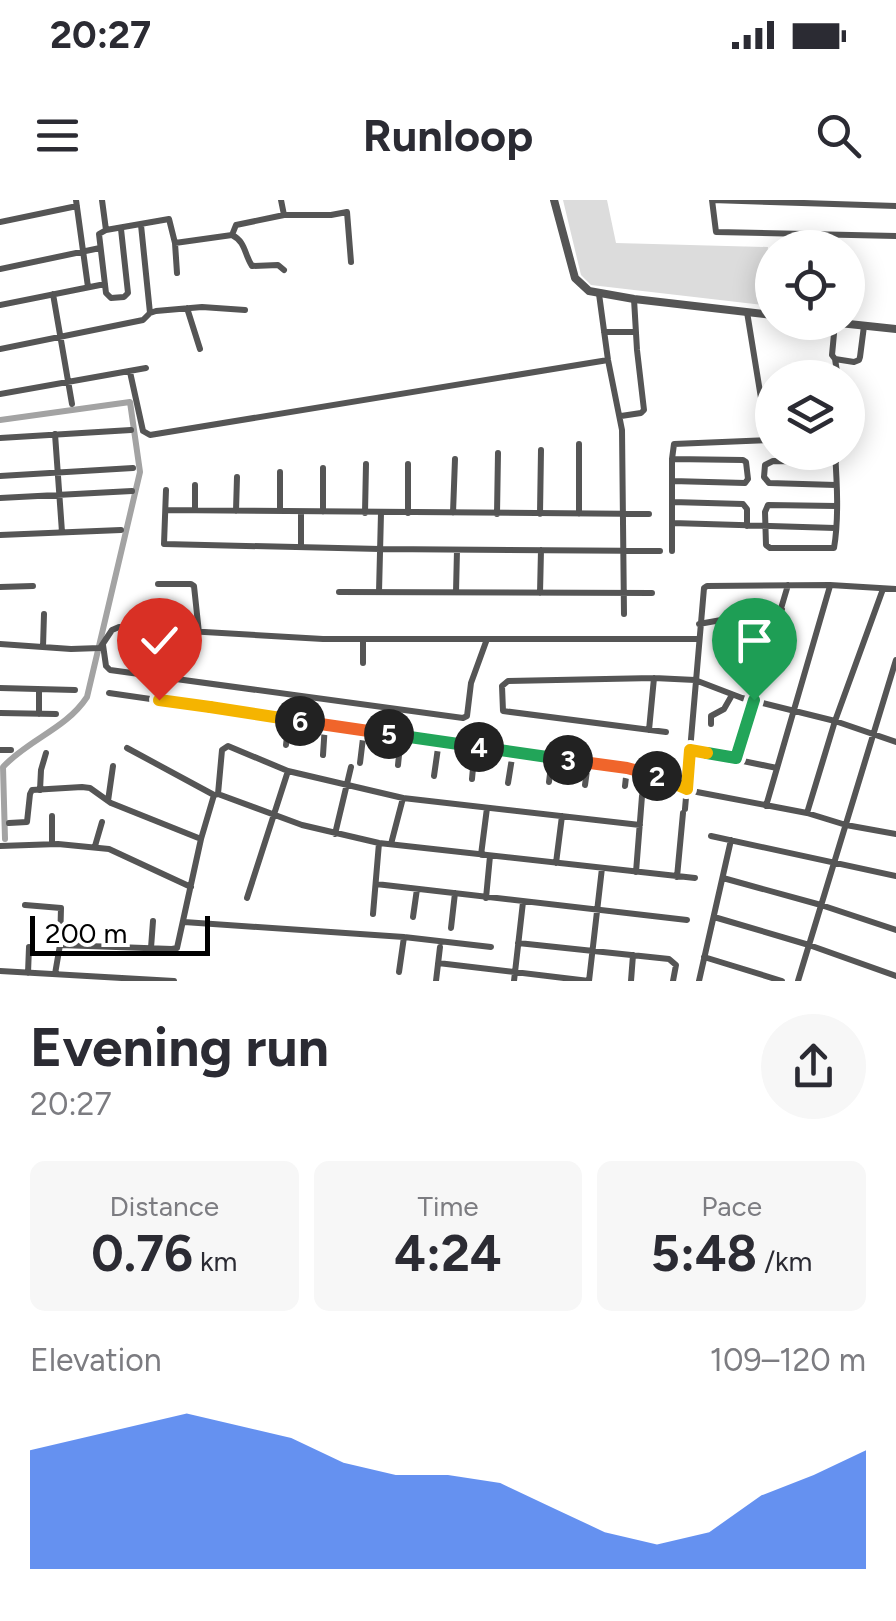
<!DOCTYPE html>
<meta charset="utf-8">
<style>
body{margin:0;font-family:Figtree,sans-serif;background:#f7f7f7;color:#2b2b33;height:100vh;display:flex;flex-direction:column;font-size:38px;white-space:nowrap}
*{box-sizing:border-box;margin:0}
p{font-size:32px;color:#7c7c81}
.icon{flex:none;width:55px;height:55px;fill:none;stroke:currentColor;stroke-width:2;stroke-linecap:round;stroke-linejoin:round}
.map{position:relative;height:781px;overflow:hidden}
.sheet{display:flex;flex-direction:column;background:#fff;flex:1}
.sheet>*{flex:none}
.fabs{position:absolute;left:755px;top:30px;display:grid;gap:20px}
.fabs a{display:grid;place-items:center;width:110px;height:110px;border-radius:50%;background:#fff;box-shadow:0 5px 25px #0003;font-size:50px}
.scale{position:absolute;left:30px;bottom:25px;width:180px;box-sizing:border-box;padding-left:10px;border:5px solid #000;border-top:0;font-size:28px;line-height:35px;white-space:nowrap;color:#000;-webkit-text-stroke:8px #fff;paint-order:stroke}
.pin{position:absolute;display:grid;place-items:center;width:85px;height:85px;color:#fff;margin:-102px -42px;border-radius:50% 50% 50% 0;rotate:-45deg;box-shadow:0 0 10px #0007}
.pin .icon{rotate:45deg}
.km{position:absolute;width:50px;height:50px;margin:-25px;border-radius:50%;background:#222;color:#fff;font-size:28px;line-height:50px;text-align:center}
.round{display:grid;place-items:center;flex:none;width:105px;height:105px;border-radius:52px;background:#f7f7f7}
.summary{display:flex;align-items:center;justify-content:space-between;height:170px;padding:0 30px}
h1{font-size:55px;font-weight:700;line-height:75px}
.metrics{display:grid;grid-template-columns:repeat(3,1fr);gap:15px;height:170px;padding:10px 30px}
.metrics div{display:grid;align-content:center;border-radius:15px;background:#f7f7f7;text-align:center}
.metrics b{font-size:50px;font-weight:700}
.metrics small{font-size:28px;font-weight:400}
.metrics p{font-size:28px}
.chart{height:280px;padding:20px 30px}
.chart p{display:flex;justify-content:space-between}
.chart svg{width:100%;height:180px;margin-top:10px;fill:#2563eb;opacity:.7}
.status{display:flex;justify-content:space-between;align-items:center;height:70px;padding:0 50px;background:#fff;direction:ltr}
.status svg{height:28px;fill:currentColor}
header{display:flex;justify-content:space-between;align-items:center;height:130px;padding:0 30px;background:#fff;font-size:45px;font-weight:700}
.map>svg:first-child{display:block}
.green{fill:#dcdcdc}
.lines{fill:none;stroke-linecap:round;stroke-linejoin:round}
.canal{stroke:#a3a3a3;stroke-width:6}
.minor{stroke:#555;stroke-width:6}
.tertiary{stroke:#555;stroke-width:8}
.split-1-casing{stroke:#fff;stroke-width:20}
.split-2-casing{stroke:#fff;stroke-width:20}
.split-3-casing{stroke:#fff;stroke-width:20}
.split-4-casing{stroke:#fff;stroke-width:20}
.split-5-casing{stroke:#fff;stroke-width:20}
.split-6-casing{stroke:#fff;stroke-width:20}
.split-7-casing{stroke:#fff;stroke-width:20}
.split-8-casing{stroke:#fff;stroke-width:20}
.split-1{stroke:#22a559;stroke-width:12}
.split-2{stroke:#f5b400;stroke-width:12}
.split-3{stroke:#f0652b;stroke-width:12}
.split-4{stroke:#22a559;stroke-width:12}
.split-5{stroke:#22a559;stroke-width:12}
.split-6{stroke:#f0652b;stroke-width:12}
.split-7{stroke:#f5b400;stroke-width:12}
.split-8{stroke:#f5b400;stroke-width:12}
</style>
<div class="status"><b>20:27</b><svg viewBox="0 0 49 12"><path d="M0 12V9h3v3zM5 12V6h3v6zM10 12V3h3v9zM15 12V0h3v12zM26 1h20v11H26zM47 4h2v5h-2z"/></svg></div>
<header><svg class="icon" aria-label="menu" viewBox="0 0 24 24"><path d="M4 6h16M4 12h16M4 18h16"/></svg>Runloop<svg class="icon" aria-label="search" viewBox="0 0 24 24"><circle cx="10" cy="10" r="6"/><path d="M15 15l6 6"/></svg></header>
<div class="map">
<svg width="896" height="781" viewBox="0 0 896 781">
<rect width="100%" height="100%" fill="#fff"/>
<!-- green -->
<path class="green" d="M563 0H607L616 43 768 47 763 105 591 85 581 75Z"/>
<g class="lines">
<!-- canal -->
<path class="canal" d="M0 220 130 202 140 272 87 497C66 529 29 539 3 567L5 639"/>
<!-- minor -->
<path class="minor" d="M76 0 88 87
M102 0 106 30 99 34 106 93 111 98 124 97 128 93 121 29
M281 0 284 15
M712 0 716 32 896 36
M712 0 896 6
M0 22 77 6
M141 25 150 113
M106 30 169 19 175 43 232 35 236 25 284 15H331L347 12 351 62
M232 35C246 42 244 54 252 66L278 65 284 70
M175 43 177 73
M0 69 100 48
M53 94 72 204
M599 94 608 160 622 230 624 414
M0 105 105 84
M187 108 200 149
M747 112 768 241
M835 123 832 155 835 159 854 162 859 160 860 157 864 126
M604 132H635
M0 149 143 120 150 113 156 111 202 107 245 110
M835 159 838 178
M130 172 143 231 150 235 608 160
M0 194 146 168
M621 216 641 213 644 210 637 150 634 99
M55 234 62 332
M0 238 131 230
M835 252C837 283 839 319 834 348H770L766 345 765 312 768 305 836 306
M836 262 773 261 765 265 764 277 769 283 836 285
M0 276 133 268
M672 281 745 283 748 279 746 262 743 260 672 259
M195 285V310
M166 290 164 344 380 349 660 351
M0 298 132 291
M672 302 743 304 747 309V326
M166 310 649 314
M236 311 237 277
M280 311V272
M301 312V347
M323 312V268
M365 313 366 264
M408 313V264
M453 313 455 259
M497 314 498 253
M540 314 541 250
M579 314V244
M672 323 835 328
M0 335 121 330
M672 351V259L674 244 772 240
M158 384H191L194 386 199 433
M0 387 33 386
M339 392 652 393
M379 392 381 313
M456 392 457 350
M540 393 541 350
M699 424 782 409
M363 439V463
M0 444 71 449 100 448 112 430 119 427 323 439H699
M103 445 106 466 110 470 463 518 467 516 471 483 487 439
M43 447 44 414
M168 478 171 455
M0 488 75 490
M109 493 627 568 697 592 807 613 846 625 896 634
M0 513 56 514
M39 514V490
M711 524V516L724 509 732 495
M649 530 654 478
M666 532 503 511 502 486 508 481 654 478 695 480 742 498 835 521 896 542
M286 545 289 519
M127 548 214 595 218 594 302 625 379 643 695 678
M0 550H11
M689 550 777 568
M323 555 325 524
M736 559 788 385
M360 563 364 530
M398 565 401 536
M434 576 439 541
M472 579 475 546
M549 582 552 558
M508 583 513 552
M585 585 588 563
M625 586 627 568
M40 590 41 570 46 553
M218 594 222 550 228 546 288 571 403 598 640 625
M108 601 113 566
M766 606 830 386
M685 609 704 388 707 386 830 385 896 389
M807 613 835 521 883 389
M52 616V644
M9 623 27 622 30 594 32 590 82 587 90 588 111 603 201 639
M335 634 351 567
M711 636 896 676
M391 644 403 598
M0 646 58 644 109 649 191 687
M95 646 102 622
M481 655 487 608
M556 663 562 616
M636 672 642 596
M677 677 683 613
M723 678 821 705 896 730
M376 684 687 720
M247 698 288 571
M486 698 490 656
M25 705 61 708 60 745 55 774
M373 714 379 643
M413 717 417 689
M714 717 809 745 896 776
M184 722 404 737 491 747
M451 728 455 693
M518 743 669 759 676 765 673 781
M60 745 172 749 177 748 201 639 214 595
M151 748 153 721
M704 757 782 781
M438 763 589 781
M0 771 174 781
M399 772 404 737
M28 773 29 747
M436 781 440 747
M514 781 523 702
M589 781 602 668
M631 781 633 755
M699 781 731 640
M798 781 896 460"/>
<!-- tertiary -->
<path class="tertiary" d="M554 0 575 78 589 91 634 99 772 115
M830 122 896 129"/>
</g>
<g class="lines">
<!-- split-1 casing -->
<g class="split-1-casing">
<path id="split-1" d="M707 553 736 558 754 500"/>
</g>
<!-- split-2 casing -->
<g class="split-2-casing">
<path id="split-2" d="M657 576 687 589 690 550 707 553"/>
</g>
<!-- split-3 casing -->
<g class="split-3-casing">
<path id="split-3" d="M568 560 627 568 657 576"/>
</g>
<!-- split-4 casing -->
<g class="split-4-casing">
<path id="split-4" d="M479 547 568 560"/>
</g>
<!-- split-5 casing -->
<g class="split-5-casing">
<path id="split-5" d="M389 534 479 547"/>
</g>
<!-- split-6 casing -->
<g class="split-6-casing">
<path id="split-6" d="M300 521 389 534"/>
</g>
<!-- split-7 casing -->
<g class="split-7-casing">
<path id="split-7" d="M210 507 300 521"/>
</g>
<!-- split-8 casing -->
<g class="split-8-casing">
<path id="split-8" d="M159 500 210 507"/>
</g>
<!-- split-1 -->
<use href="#split-1" class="split-1"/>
<!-- split-2 -->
<use href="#split-2" class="split-2"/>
<!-- split-3 -->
<use href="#split-3" class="split-3"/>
<!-- split-4 -->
<use href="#split-4" class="split-4"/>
<!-- split-5 -->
<use href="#split-5" class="split-5"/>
<!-- split-6 -->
<use href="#split-6" class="split-6"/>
<!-- split-7 -->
<use href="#split-7" class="split-7"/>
<!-- split-8 -->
<use href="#split-8" class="split-8"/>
</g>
</svg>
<div class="fabs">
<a><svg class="icon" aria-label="locate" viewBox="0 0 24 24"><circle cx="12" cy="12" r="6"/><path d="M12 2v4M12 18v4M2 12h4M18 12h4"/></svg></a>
<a><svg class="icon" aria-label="layers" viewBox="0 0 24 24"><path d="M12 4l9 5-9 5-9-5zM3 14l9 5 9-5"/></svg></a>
</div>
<div class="scale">200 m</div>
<div class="pin" style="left:754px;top:500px;background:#1e9e55"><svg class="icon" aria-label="arrive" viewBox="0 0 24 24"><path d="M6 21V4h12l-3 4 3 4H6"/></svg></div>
<div class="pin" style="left:159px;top:500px;background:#d93025"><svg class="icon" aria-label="check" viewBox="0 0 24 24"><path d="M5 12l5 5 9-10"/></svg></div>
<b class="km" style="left:657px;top:576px">2</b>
<b class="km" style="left:568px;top:560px">3</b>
<b class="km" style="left:479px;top:547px">4</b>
<b class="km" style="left:389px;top:534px">5</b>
<b class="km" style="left:300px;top:521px">6</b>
</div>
<section class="sheet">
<div class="summary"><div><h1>Evening run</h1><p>20:27</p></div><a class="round"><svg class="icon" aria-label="share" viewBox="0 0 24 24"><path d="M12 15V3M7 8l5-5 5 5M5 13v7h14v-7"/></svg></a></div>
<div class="metrics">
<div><p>Distance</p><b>0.76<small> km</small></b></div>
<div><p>Time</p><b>4:24</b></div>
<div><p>Pace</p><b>5:48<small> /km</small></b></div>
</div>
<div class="chart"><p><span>Elevation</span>109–120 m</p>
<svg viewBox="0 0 160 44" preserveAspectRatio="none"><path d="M0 44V15L10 12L20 9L30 6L40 9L50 12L60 18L70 21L80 21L90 23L100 29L110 35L120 38L130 35L140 26L150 21L160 15V44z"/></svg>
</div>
</section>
